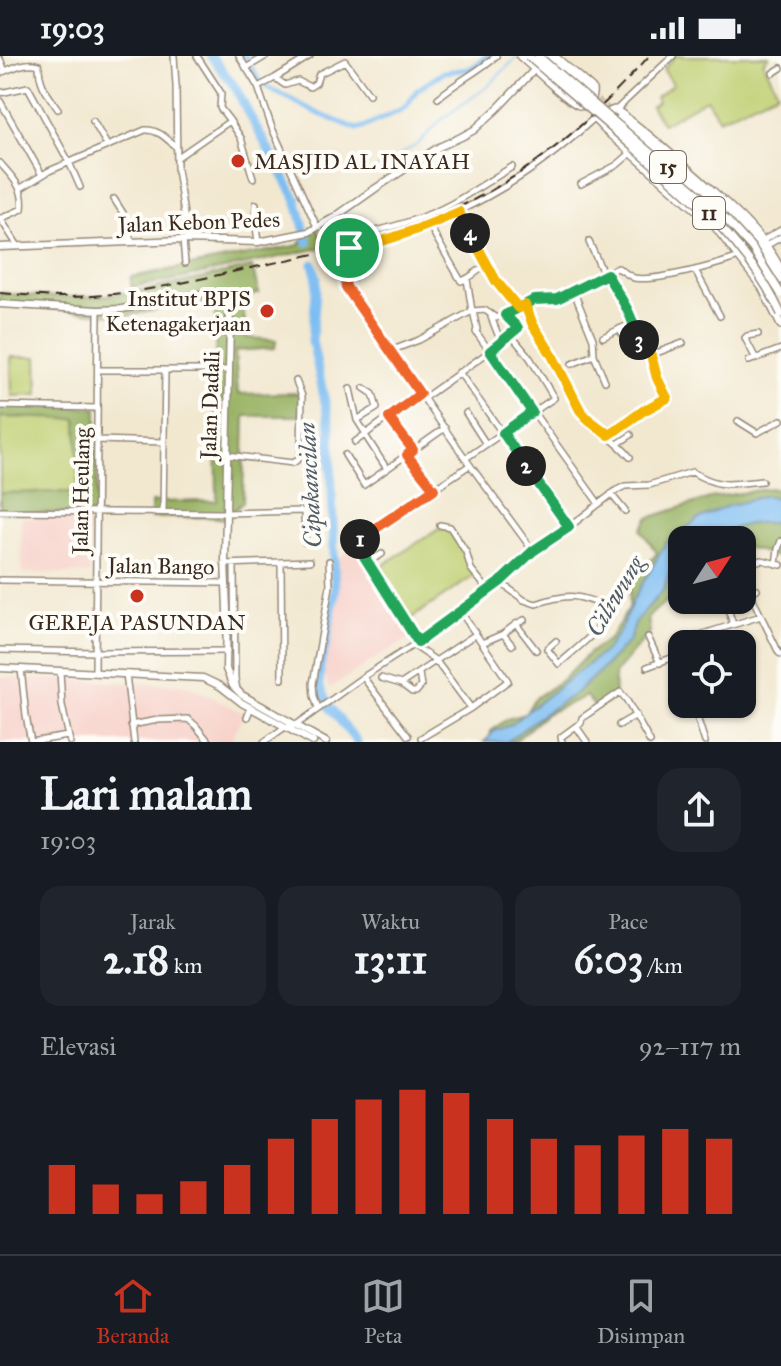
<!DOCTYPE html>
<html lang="id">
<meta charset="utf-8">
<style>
body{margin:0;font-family:"IM FELL Great Primer",serif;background:#20242c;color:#f1f3f6;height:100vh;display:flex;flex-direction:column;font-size:30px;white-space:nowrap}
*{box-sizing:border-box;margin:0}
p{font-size:26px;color:#9ea1a6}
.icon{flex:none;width:44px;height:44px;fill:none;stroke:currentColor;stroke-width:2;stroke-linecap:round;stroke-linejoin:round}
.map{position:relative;height:686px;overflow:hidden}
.panel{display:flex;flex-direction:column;background:#171b24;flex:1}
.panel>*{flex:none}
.needle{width:52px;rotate:54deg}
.tools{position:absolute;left:668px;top:470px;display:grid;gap:16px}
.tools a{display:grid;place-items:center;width:88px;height:88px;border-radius:16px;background:#171b24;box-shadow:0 2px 6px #0004;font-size:40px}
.pin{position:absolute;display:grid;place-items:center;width:68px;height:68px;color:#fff;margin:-34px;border:4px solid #fff;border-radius:50%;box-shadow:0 2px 8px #0007}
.km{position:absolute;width:40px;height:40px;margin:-20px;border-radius:50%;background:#222;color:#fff;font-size:22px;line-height:40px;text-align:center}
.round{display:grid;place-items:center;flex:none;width:84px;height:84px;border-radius:24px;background:#20242c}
.head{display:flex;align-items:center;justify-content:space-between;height:136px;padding:0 40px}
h1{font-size:44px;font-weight:800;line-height:60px}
.stats{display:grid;grid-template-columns:repeat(3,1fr);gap:12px;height:136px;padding:8px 40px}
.stats div{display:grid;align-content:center;border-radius:20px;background:#20242c;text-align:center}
.stats b{font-size:40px;font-weight:800}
.stats small{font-size:22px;font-weight:400}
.stats p{font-size:22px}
.chart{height:224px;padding:16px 40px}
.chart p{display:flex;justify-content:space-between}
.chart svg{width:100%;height:144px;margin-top:8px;stroke:#c8321e;stroke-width:6}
.status{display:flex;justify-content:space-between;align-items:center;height:56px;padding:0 40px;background:#171b24;direction:ltr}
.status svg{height:22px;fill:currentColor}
.menu{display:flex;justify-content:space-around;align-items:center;height:112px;border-top:2px solid #363941;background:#171b24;font-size:22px;color:#9ea1a6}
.menu a{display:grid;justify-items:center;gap:4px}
.menu .selected{color:#c8321e}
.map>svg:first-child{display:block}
.built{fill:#f7d1c9}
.green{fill:#c0cf72;stroke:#7e7c48;stroke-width:2}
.forest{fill:#98b264;stroke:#6a6e41;stroke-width:2}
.water{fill:#7dbdf2;stroke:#5c7488;stroke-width:2}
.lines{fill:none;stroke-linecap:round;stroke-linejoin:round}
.stream{stroke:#7dbdf2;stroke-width:2}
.canal{stroke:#7dbdf2;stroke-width:5}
.river{stroke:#7dbdf2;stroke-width:9}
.highway-tunnel{stroke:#cdc2ac;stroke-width:7;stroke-dasharray:7 3.5;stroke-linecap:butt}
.minor-casing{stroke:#968977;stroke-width:8}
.major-casing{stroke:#968977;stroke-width:9}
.highway-casing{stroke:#968977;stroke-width:10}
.minor{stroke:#fff;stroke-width:5}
.major{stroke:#fff;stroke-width:6}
.highway{stroke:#fff;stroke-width:7}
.rail{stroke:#3b2a1e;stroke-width:2;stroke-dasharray:12 6;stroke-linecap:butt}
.highway-bridge-casing{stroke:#968977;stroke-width:10;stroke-linecap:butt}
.highway-bridge{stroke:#fff;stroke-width:7}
.split-1-casing{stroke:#fff;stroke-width:16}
.split-2-casing{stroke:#fff;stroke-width:16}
.split-3-casing{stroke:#fff;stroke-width:16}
.split-4-casing{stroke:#fff;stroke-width:16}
.split-5-casing{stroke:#fff;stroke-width:16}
.split-1{stroke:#f0652b;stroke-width:10}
.split-2{stroke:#22a559;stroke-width:10}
.split-3{stroke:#22a559;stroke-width:10}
.split-4{stroke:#f5b400;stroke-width:10}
.split-5{stroke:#f5b400;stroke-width:10}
.poi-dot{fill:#c8321e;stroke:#fdfcf7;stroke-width:3}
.labels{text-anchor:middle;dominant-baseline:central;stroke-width:8;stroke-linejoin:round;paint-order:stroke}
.shield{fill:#fdfcf7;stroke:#75695f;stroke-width:2}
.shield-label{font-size:20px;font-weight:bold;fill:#3b2a1e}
.poi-label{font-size:22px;fill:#3b2a1e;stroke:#fdfcf7;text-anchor:start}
.street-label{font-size:22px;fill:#3b2a1e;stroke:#fdfcf7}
.water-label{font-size:24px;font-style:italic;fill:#525d68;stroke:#fdfcf7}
</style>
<div class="status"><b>19:03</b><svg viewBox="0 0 49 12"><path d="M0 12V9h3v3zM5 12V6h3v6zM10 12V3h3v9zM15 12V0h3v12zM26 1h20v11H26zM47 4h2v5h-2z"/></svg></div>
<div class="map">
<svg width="781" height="686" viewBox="0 0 781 686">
<rect width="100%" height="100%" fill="#fdfcf7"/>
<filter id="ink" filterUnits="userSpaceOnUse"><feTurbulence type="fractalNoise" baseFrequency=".0125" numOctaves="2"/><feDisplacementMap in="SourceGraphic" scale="16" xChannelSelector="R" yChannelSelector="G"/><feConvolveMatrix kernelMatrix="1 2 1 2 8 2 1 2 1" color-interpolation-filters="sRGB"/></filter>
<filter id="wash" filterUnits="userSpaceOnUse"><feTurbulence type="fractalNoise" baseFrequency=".006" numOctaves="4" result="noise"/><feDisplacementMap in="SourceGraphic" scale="32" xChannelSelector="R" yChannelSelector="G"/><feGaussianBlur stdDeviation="1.8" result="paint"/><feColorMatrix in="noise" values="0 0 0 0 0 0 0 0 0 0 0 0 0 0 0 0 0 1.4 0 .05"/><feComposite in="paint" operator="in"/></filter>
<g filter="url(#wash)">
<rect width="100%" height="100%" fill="#f2e8d0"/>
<!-- built -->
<path class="built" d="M21 461H89V518L22 517Z
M355 490 413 581 384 597 329 633 324 619 337 534 336 504Z
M0 621 187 629 244 657 230 686H0Z"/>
<!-- green -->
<path class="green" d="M675 0H769L763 6 778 36 719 63 706 43 663 68 651 50 658 46 656 41 673 28 663 13Z
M11 301H37L38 339 12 340Z
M0 361 83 362 78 399V436L0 437Z
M445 472C460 481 467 504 474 520L407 565 375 514 439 473Z"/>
<!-- forest -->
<path class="forest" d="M317 171 325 191 183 222 131 231V221L300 189 306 177Z
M252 211 259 237 242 243 247 282 276 284 275 292 235 295 238 338 300 337V360H245L243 446 225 463 210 461 151 462V446L217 445 215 256 199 246 126 260 0 248V237C35 240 70 243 106 239 155 234 204 222 252 211Z
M0 349 97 352V458L0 456V437L78 436 77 363 0 361Z
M771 432 781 436V502L742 490V484H682V533C671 544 657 550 648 562L650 576 614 618 615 640 606 648 594 650 586 640 546 658 514 686H484L490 681 491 675 507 663 525 658 534 643 562 624 589 597 610 582 629 552 630 530 657 497 641 474 648 462 710 442Z"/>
<!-- water -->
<path class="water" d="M763 440H771L781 445V469C747 459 715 484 682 484V495L674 503 664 533 636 565 629 585 602 613 576 637 540 660 507 686H485L493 676 510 669 605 595 620 575 634 542 666 487 698 463 725 451Z"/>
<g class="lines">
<!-- stream -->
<path class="stream" d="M376 113 418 88 442 63 487 31 516 2
M296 143 301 142"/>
<!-- canal -->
<path class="canal" d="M245 0 248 6
M251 11 260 26
M265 30 319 58 357 73 366 70 401 54 407 49 417 34 444 16 469 13 476 9 487 0"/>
<!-- river -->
<path class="river" d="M211 0 235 31 250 60 296 143 304 172
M307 181 308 186
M313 208 317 223 312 285 330 369 335 534 327 584 320 610 319 629 326 645
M328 649 357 686"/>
</g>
</g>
<g filter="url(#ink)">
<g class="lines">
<!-- highway-tunnel -->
<path class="highway-tunnel" d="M589 37 619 63"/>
<!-- minor casing -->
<g class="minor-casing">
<path id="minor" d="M174 0 176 29 177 113 188 184
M197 0 221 37 220 52 230 65
M239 0 258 31 272 72 317 171
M0 3 5 15
M246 12 266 0
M0 17C13 12 25 5 39 9 39 29 47 37 58 53
M773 17 781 12
M275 22 310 0
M258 31 275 22 285 29 298 25 310 31 316 27 319 18 345 5 369 38
M0 37 28 31 69 106 80 131
M438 42C456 26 478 16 496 0
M0 45 42 119
M616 54 673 0
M93 65 107 89
M178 101 230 65 241 82 253 122
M0 107C13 122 25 132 22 153L0 163
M581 128 617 109 631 97
M21 132 49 115 145 74C158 73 167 83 176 91
M114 143 123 157 131 185
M256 148 255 163 258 186
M459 156 496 225 518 252
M335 161 346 178 348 185 349 192 344 219 346 231 470 409 533 495
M0 162 18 190
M429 169 461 225C472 222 477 214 487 209
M346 178 350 177 354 179C380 176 428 161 451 148 472 136 492 123 512 111
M183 184 185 207
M762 185 781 174
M589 186 604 219
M766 190 781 181
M349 192C365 191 381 184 397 179 471 156 536 117 593 63L601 71
M695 214 720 260
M607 218 617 239 628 254 632 267 643 291 651 299 657 322 667 342 643 355 609 379
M467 223 472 255
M574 236 593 283 594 299 605 325
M525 249C533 269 545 285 555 304 565 323 573 349 588 364 602 377 617 385 630 401
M473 255 477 273 476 276 599 448
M492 259 491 261 501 286
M619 273 627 285
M603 281 632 267
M390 295 419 284 472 255 485 254 496 262 534 244 557 243 574 236 612 214 618 212C623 215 629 220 634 222 656 226 717 209 739 201
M651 299 683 287
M756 303 745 282 747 280 758 278
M749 305 781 293
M572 308 594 299
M98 314H229
M459 316 569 471
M350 333 357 364 366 378
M424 342 490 295 517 274 516 270 505 259
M0 350 97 352
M466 357 486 388
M389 362 413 393
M357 364 377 352 373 338 364 332
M738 365 757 377 781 364
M365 379 387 413
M97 384 164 386
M355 386 420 338
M619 387 631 379
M227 399 293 407 299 403 301 395 302 340 296 325
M345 399 364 429 445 372
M407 399 434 433
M466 402 554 342 530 302 511 279
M611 438 625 455
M0 455 225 457 302 455 304 456 305 486
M163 456 165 315
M440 469 450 471 466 496 471 513 488 534
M281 506 282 623
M368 506 382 498
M225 508 310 505
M234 508 235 622 237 634
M742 508 762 504 781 509
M776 508 778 493 781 485
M0 524 225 527
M500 526 524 544 536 548C570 536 578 539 610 552 605 572 574 594 559 608L547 593 556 585
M757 533 750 537 761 560
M725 544 733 568
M516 568 536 594
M709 576 715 588
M503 578 516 568 524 564
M648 581 660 607
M418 586 355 486 470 409
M482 587 503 578 512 589
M688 588 687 583 761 560 779 597 781 598
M413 589 435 604
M0 594 95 596 227 595
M675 602 682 619
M436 605 471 652
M647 611 682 598
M21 613 26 660 31 686 68 680
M60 615 62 649 70 686
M95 617 98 254
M126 618 134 686
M363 621 408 680
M381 622 401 628 476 578
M401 628 412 636H416L421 630 419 617
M693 648 705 686
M318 652 314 640 313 628 330 530 329 505
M247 661 251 651
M131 669 158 664 188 663 196 670 209 686
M619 669 636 659
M576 670 581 667 582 662 620 636 626 643 650 686
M421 682 471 652 508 625 460 555
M264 686 285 671 296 669 363 621 418 586 500 526 533 495 569 471 617 434 625 430 649 429 692 416C722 433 729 428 762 425
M562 686 561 681 576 670 587 686"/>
</g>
<!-- major casing -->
<g class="major-casing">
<path id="major" d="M0 191 183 184 258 186 309 176 335 161 376 132 439 91 461 81 474 74 497 53 535 13
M0 248 98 254 122 253 206 237H219L226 240 229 247 230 267 225 503 227 554 226 613 233 630 242 639 326 686
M0 612 203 622 220 630 242 647 313 686"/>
</g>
<!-- highway casing -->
<g class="highway-casing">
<path id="highway" d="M520 0C531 9 568 46 579 49 590 52 593 41 592 33L554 0
M546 0 588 35
M619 63C678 112 741 158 781 224
M781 214C762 177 728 149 698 122 671 98 645 75 616 54 609 54 605 61 602 66L603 72 714 169 762 231 781 269"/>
</g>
<!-- minor -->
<use href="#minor" class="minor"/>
<!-- major -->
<use href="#major" class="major"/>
<!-- highway -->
<use href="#highway" class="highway"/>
<!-- rail -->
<path class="rail" d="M0 237C34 240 69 243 103 239 151 235 199 223 246 213 309 199 374 187 433 162 522 127 587 70 649 0"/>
<!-- highway-bridge casing -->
<g class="highway-bridge-casing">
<path id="highway-bridge" d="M528 0C565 32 603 64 640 97 696 144 750 191 781 258
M538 0 721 158 752 192 781 238"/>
</g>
<!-- highway-bridge -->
<use href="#highway-bridge" class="highway-bridge"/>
</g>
</g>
<g class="lines" filter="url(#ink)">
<!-- split-1 casing -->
<g class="split-1-casing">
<path id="split-1" d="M349 192 344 219 346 231 420 338 389 362 413 394 407 399 434 433 360 483"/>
</g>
<!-- split-2 casing -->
<g class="split-2-casing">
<path id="split-2" d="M360 483 355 486 418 586 500 526 533 495 569 471 526 410"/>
</g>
<!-- split-3 casing -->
<g class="split-3-casing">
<path id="split-3" d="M526 410 503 377 532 356 490 295 518 272 505 259 534 244 557 243 607 218C613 230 621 241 627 253 632 262 635 274 639 284"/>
</g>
<!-- split-4 casing -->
<g class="split-4-casing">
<path id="split-4" d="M470 177 496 225 518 252 525 249 533 269 552 299 580 354 588 363 609 379 643 355 667 342 657 322 651 299 643 291 639 284"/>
</g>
<!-- split-5 casing -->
<g class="split-5-casing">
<path id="split-5" d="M349 192C381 189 429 169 459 156L470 177"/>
</g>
<!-- split-1 -->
<use href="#split-1" class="split-1"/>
<!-- split-2 -->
<use href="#split-2" class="split-2"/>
<!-- split-3 -->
<use href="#split-3" class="split-3"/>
<!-- split-4 -->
<use href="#split-4" class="split-4"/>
<!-- split-5 -->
<use href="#split-5" class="split-5"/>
</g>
<!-- markers -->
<g class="poi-dot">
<circle cx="238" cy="105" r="8"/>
<circle cx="267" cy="255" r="8"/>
<circle cx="137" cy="540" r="8"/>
</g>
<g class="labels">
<!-- shield labels -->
<g class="shield">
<rect x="650" y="95" width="36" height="32" rx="6"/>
<rect x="693" y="141" width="32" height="32" rx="6"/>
</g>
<g class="shield-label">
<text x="668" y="111">15</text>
<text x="709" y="157">11</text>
</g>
<!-- poi labels -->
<g class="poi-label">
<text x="254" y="105">MASJID AL INAYAH</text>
<text x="251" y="242" text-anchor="end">Institut BPJS<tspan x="251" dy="25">Ketenagakerjaan</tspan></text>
<text x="137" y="566" text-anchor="middle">GEREJA PASUNDAN</text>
</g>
<!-- street labels -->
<g class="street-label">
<text transform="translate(199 166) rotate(-2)">Jalan Kebon Pedes</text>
<text transform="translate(210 349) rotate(-88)">Jalan Dadali</text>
<text transform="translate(81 435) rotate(-89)">Jalan Heulang</text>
<text transform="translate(161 510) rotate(1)">Jalan Bango</text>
</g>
<!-- water labels -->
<g class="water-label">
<text transform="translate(310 429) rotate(-93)">Cipakancilan</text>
<text transform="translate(615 540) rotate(-59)">Ciliwung</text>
</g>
</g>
</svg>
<div class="tools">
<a><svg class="needle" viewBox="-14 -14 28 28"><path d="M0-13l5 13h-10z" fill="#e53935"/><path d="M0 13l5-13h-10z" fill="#9ea1a6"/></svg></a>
<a><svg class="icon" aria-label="locate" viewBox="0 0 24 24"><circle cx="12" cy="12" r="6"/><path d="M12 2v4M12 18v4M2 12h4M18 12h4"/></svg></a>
</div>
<div class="pin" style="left:349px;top:192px;background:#1e9e55"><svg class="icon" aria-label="arrive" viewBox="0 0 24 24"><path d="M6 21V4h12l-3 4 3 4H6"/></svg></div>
<b class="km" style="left:360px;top:483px">1</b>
<b class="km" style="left:526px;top:410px">2</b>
<b class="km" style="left:639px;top:284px">3</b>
<b class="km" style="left:470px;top:177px">4</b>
</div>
<section class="panel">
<div class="head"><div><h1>Lari malam</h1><p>19:03</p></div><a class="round"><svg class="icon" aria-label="share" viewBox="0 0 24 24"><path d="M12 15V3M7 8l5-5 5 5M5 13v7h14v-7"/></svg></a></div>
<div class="stats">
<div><p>Jarak</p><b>2.18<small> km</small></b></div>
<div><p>Waktu</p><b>13:11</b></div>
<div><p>Pace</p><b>6:03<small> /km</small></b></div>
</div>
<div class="chart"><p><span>Elevasi</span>92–117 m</p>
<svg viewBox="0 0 160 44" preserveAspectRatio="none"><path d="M5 44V29M15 44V35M25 44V38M35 44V34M45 44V29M55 44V21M65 44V15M75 44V9M85 44V6M95 44V7M105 44V15M115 44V21M125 44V23M135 44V20M145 44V18M155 44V21"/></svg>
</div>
</section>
<nav class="menu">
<a class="selected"><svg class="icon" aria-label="home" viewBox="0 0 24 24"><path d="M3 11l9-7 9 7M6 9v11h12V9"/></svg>Beranda</a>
<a><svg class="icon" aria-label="map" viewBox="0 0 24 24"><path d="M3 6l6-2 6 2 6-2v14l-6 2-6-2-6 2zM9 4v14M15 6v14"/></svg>Peta</a>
<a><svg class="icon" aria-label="saved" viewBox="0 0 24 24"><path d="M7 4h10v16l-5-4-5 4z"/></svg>Disimpan</a>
</nav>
